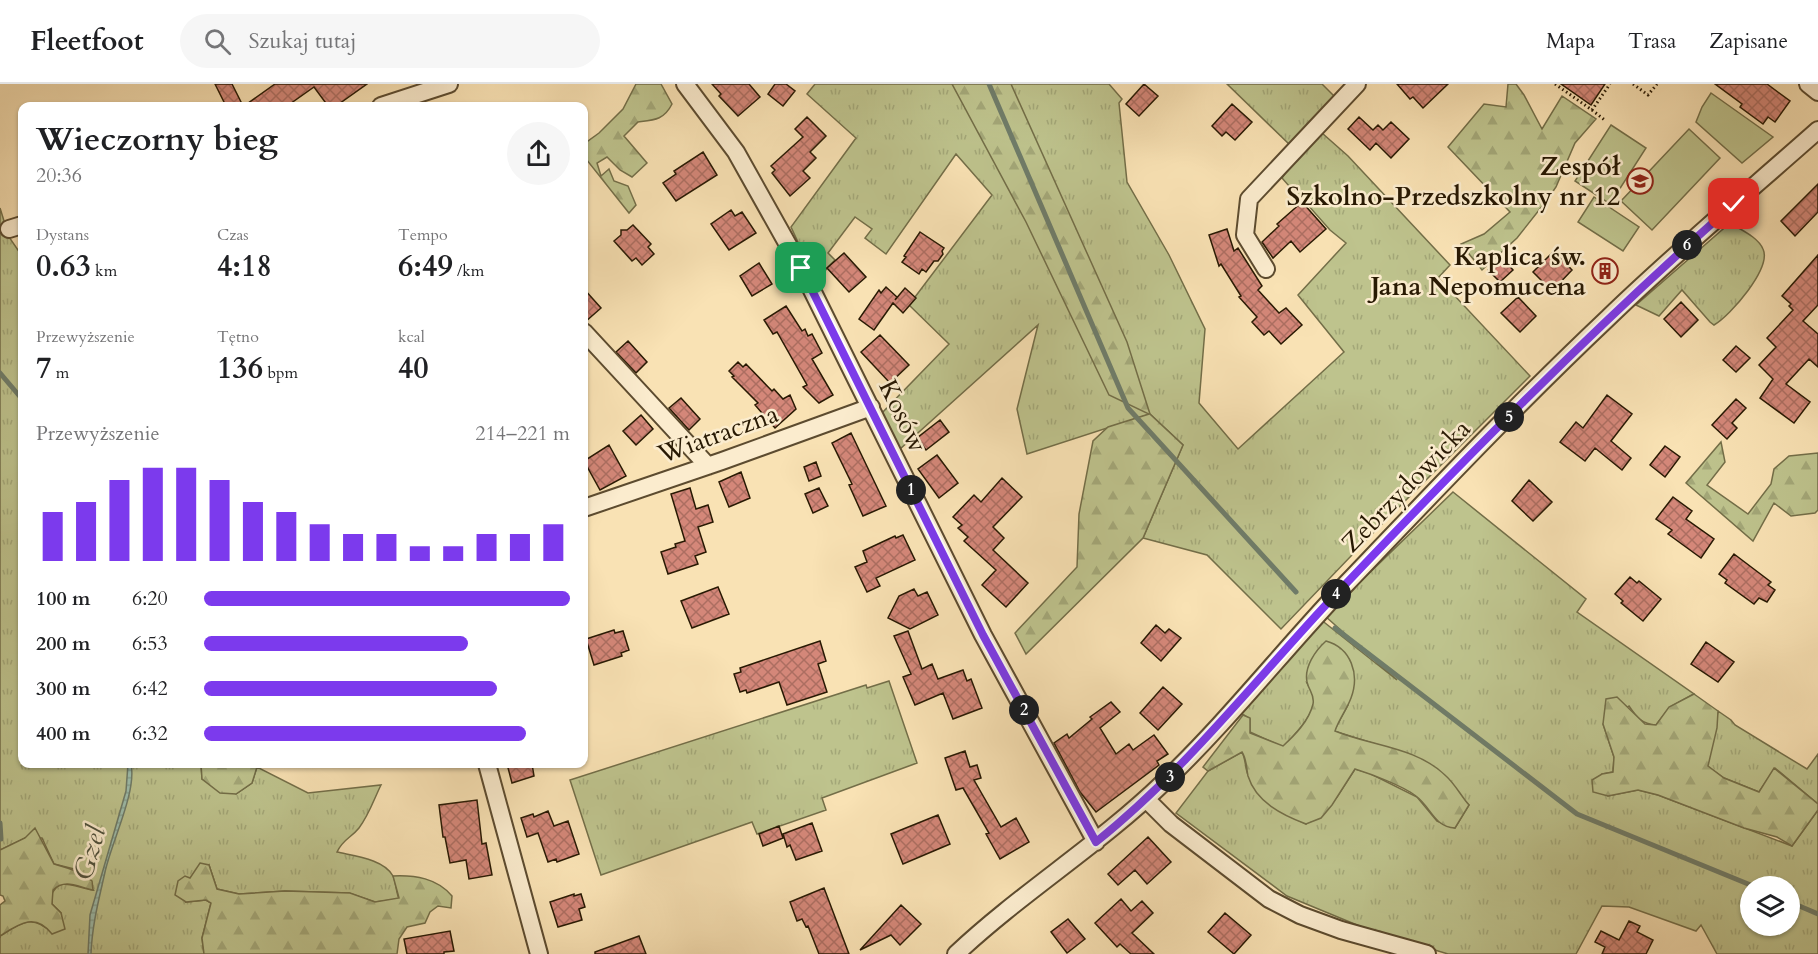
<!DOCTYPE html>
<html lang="pl">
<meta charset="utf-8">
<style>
body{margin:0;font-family:Cardo,serif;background:#f6f6f6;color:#202124;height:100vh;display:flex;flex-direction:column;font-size:22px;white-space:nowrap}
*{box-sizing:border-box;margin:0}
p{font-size:20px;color:#757577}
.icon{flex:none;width:33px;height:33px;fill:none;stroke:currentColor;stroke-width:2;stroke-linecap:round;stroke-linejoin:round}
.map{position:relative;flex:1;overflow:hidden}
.sheet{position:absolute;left:18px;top:18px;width:570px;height:666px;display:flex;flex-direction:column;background:#fff;border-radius:12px;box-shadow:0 2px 4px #0004}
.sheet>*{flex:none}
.tools{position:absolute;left:1740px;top:792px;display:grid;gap:12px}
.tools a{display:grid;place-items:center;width:60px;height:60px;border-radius:50%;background:#fff;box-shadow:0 2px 4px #0004;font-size:30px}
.pin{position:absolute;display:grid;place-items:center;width:51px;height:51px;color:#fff;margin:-26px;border-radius:12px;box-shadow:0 3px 9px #0006}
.km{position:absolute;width:30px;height:30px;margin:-15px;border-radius:50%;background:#222;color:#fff;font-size:16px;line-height:30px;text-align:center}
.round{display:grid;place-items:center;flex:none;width:63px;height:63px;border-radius:32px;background:#f6f6f6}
.headline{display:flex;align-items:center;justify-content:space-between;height:102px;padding:0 18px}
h1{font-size:33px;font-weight:700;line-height:45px}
.stats{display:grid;grid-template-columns:repeat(3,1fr);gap:9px;height:102px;padding:6px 18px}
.stats div{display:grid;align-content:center}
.stats b{font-size:30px;font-weight:700}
.stats small{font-size:16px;font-weight:400}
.stats p{font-size:16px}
.chart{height:168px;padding:12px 18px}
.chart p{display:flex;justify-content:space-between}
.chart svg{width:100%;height:108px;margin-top:6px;stroke:#7c3aed;stroke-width:6}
ul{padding:0 18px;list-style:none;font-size:20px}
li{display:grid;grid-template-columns:96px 72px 1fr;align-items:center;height:45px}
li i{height:15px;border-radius:8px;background:#7c3aed}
header{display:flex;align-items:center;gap:36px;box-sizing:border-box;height:84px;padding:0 30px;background:#fff;border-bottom:2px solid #e0e0e0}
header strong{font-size:28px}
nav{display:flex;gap:33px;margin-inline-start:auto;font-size:21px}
.search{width:420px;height:54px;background:#f6f6f6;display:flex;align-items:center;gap:15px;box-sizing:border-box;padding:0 21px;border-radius:33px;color:#757577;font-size:22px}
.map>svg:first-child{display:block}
.grass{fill:url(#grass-tufts);stroke:#736e48;stroke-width:1.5;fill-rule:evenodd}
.forest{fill:url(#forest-firs);stroke:#736e48;stroke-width:1.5}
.park{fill:#bec38d;stroke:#736e48;stroke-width:1.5}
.water{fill:url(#water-rules);stroke:#6f7c69;stroke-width:1.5}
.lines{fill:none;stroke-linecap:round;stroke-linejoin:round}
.stream{stroke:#6f7c69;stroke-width:5}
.building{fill:url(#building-cross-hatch);stroke:#281903;stroke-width:1.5}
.minor-casing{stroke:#5c4b2f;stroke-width:20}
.path{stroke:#281903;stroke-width:3;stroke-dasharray:1.5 3;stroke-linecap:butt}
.minor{stroke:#fbecce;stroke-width:16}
.route-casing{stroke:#fff;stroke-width:12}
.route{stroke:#7c3aed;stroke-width:8}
.labels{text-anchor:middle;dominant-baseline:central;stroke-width:5;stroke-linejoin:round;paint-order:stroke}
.poi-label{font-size:26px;font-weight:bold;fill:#281903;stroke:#fbecce;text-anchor:end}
.street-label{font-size:26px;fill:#281903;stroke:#fbecce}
.water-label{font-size:27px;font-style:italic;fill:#51533e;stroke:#fbecce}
</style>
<header>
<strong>Fleetfoot</strong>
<div class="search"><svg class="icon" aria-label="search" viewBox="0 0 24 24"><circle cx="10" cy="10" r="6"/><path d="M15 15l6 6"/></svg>Szukaj tutaj</div>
<nav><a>Mapa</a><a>Trasa</a><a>Zapisane</a></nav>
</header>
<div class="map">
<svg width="1818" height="870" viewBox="0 0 1818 870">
<defs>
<pattern id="grass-tufts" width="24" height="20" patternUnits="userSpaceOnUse" patternTransform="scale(1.5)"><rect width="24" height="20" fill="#bec38d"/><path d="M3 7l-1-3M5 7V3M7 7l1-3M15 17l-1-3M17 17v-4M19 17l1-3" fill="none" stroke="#a3a778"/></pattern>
<pattern id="forest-firs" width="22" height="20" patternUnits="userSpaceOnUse" patternTransform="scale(1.5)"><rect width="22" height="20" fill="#bec38d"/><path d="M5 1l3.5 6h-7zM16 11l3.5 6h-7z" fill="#a3a778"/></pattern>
<pattern id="water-rules" width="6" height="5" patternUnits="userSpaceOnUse" patternTransform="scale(1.5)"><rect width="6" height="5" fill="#9ebead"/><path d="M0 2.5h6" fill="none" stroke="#88a393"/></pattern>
<pattern id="building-cross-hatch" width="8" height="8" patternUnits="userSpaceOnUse" patternTransform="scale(1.5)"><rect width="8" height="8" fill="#d48779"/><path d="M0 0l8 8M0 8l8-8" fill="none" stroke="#ac6e61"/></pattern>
</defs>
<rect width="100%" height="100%" fill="#f9e2b4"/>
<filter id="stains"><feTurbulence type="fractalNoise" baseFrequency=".00333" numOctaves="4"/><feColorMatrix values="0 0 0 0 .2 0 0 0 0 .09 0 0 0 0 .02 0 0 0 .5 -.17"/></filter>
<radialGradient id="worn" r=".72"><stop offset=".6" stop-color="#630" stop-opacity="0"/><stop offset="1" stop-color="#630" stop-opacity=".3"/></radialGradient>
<!-- grass -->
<path class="grass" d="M815 0H1109L1122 15 1119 19 1127 98 1169 171 1205 245 1199 319 1238 365 1344 268 1298 211 1346 159 1330 146 1300 112 1296 110 1282 94 1286 88 1322 49 1348 72 1450 181 1438 194 1530 292 1375 447 1281 545 1207 471 1143 454 1183 361 1150 330 1027 370 1017 325 1038 241 900 365 882 329 949 260 909 221 992 111 956 70 886 170 865 154 872 145 855 133 828 169 835 176 827 184 817 199 791 143 856 54 807 10Z
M1227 0H1322L1338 16 1291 62Z
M0 124 9 153 22 172V680H201L202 695 236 710 252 699 257 683 308 709 381 701C374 715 369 731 359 744 351 754 343 755 337 768 354 772 384 775 393 792 396 798 396 808 399 815L375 818 349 809 285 807 239 810 217 805 209 781 186 818 206 816 211 819 202 854 204 870H0V852C21 839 32 829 52 849L61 829 52 820V809L59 800C71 799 81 804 93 806L74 785 54 780 42 754H25L0 766Z
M1730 139C1741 146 1758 153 1763 165 1772 184 1730 232 1714 241L1710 238 1682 206 1659 232 1636 221Z
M1453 408 1586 515 1577 528 1694 610 1670 623 1656 641C1642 640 1637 634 1629 622L1603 640 1614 673 1613 688 1602 690 1608 712 1638 706 1658 711 1792 762 1818 726V870H1717L1701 841 1696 847 1629 823 1602 822 1576 870H1448L1369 846 1287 812 1176 729 1208 687 1242 668C1246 676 1245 684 1248 691 1261 720 1280 728 1306 740L1337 713 1355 685 1369 689 1417 713 1437 737 1455 744 1469 721 1407 670 1334 647 1348 621 1307 599C1309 603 1313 609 1314 613 1317 629 1293 652 1283 663L1250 648V635L1241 629 1320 535 1397 596 1325 532ZM1750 802H1790V842H1750Z
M889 597 917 679 822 714 826 726 757 750 752 738 601 791 570 696 866 601 867 604Z
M1718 627 1731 636 1735 641 1807 685 1818 670V720L1775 684 1759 708 1724 694 1707 682Z"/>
<!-- forest -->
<path class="forest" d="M636 0H661L672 20C664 36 654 36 638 38L624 52 647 79 632 93 620 86 607 73 597 79 601 92 609 85 614 97 628 102 636 121 629 129 586 75 584 69V60L599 49 623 25Z
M952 0H1011L1127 258 1150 330 1183 361 1143 454 1026 570 1015 549 1077 483 1079 430 1093 357 1108 343 1149 330 1109 311 1026 138Z
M1508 0H1516L1524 11 1542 45 1562 12 1596 35 1575 59 1556 103 1547 116 1517 154 1482 186 1461 160 1484 150 1510 128 1448 63 1484 20 1506 23Z
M1721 358 1725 378 1707 401 1748 430 1771 400 1774 385 1789 372 1818 369V426L1815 429 1791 432 1774 419 1753 457 1686 399Z
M1326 557C1351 564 1360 590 1351 614 1347 625 1339 635 1335 647 1371 662 1417 663 1446 692 1455 700 1461 712 1469 721L1455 744C1434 743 1431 723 1416 712 1403 702 1371 690 1355 685L1332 721 1321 734 1306 740C1282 731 1256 718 1248 692 1246 683 1247 676 1242 668L1208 687 1203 683 1243 631 1250 634V649L1283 662C1295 651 1309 637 1313 620 1315 611 1309 607 1307 598 1304 583 1315 567 1326 557Z
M1694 610 1718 627 1717 644 1708 682 1724 694 1759 708 1774 684 1818 720V726L1792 762 1777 753 1744 744 1658 711 1638 706 1608 712 1593 708 1592 696 1602 690 1613 688 1614 673 1603 640 1606 615 1617 613 1645 640 1656 641 1669 623Z
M201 680H254L257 683 252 699 236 710 220 709 202 695Z
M35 744 54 780C68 784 80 787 92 797L93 806C78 803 65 794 53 806L52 820 61 829 65 845 52 850C35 828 19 840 0 852V854V821L5 817 3 812 0 811V766L25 754Z
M200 779 209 781 217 805 239 810 285 807 350 809 375 818 399 814 393 792C415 791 437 794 452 812L451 824 438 822 430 828 425 839 407 843 399 855 397 870H204L202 854 211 819 206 816 186 818 175 811 178 797 185 792 190 794Z"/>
<!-- park -->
<path class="park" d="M1711 9 1773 53 1742 79 1696 38 1702 23Z
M1611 41 1646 64 1610 120 1575 97Z
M1689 45 1720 74 1652 146 1621 117Z
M1594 113 1639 143 1623 167 1578 138Z"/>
<!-- water -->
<path class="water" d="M128 680H131C137 708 111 759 105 788 99 815 92 841 91 870H88L90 831 126 707Z"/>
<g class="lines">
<!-- stream -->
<path class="stream" d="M989 0 1128 324 1296 508
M0 289 22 315
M1335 544 1577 730 1753 802
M0 739 1 755
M1790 818 1818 830"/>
</g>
<!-- building -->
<path class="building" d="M215 0H232L243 22H226Z
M275 0H367L336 22H328L314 3 287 22H244Z
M712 0H749L760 13 738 32 719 12 721 10Z
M775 0H786L795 7 783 22 768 10Z
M1144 0 1158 12 1139 32 1126 20Z
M1397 0H1448L1423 24 1413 13 1410 15Z
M1561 0H1605L1591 21Z
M1715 0H1767L1790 17 1775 38 1768 33 1763 40 1740 23 1742 20Z
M1232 20 1252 38 1235 56 1226 48 1222 52 1212 42Z
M807 33 826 52 810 68 816 74 803 87 810 94 790 112 772 89 775 86 771 82 803 53 795 45Z
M1359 33 1373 46 1378 41 1383 46 1391 38 1409 55 1391 74 1376 59 1370 66 1348 45Z
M703 68 717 91 676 117 663 99 676 90 674 87Z
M1818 100V128L1795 152 1781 137Z
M1302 118 1326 145 1300 168 1291 157 1273 174 1262 158 1279 142 1277 140Z
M731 126 735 132 742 128 756 149 729 166 711 140Z
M633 141 651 160 648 163 654 170 642 181 636 174 632 177 614 157 621 151V146H627Z
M1227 145 1234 167 1238 164 1262 202 1258 206 1279 229 1286 224 1302 241 1281 260 1269 247 1264 251 1252 238 1257 233 1239 213 1241 212 1221 180 1219 182 1209 151Z
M920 148 944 164 942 167 943 170 938 177H934L926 188 922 185 919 190 902 178 906 173 904 172Z
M1554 167 1572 186 1552 207 1533 188Z
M844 169 866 193 849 208 827 184Z
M1818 171V221L1803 237 1818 250V283L1809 275 1786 300 1810 318 1794 339 1760 314 1773 295 1759 281 1776 263 1767 254 1793 226 1789 222 1791 220 1782 212Z
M1501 173 1513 186 1500 198 1488 186Z
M1603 176 1615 188 1605 197 1594 185 1595 180Z
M759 179 772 200 752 212 740 192Z
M886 203 897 213 895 216 905 204 916 214 903 229 893 219 874 246 859 235 879 206 881 209Z
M584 205 601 224 585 238H584Z
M1518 213 1536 232 1520 248 1501 229Z
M1681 218 1698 236 1681 253 1664 235Z
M786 222 802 247 805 245 808 252 812 250 822 269 812 275 833 311 819 319 803 303 807 301 777 248 773 250 764 236Z
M880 251 909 281 890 299 861 268Z
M628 257 647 278 636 289 616 268Z
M1736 262 1750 274 1736 288 1723 276Z
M738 278 743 283 746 280 772 307 774 305 783 315 790 311 796 325 775 344 755 321 758 319 732 293 734 292 729 287Z
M1607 311 1632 330 1611 357 1631 374 1622 386 1595 364 1585 377 1560 358 1576 338 1583 344Z
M681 314 700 335 689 346 669 324Z
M1736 315 1746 324 1732 339 1737 344 1727 355 1712 341Z
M641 331 653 345 636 361 623 347Z
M940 336 949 348 926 366 917 354Z
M851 349 886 422 863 432 849 401 852 400 832 359Z
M609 361 626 392 600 406 584 377Z
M1665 362 1680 373 1665 393 1650 381Z
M937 371 958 399 939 414 918 385Z
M816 378 821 392 809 397 804 383Z
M741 388 750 414 729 423 719 398Z
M1002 394 1022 413 993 443 1004 454 993 466 1028 499 1006 523 982 501 996 486 964 457 968 453 958 444 962 441 953 433 974 411 981 418Z
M1529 396 1552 418 1533 437 1512 417Z
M690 404 696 425 708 421 713 438 698 443 706 468 695 472 698 480 668 490 661 468 676 463 675 460 685 457 671 410Z
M819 404 828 422 813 429 805 410Z
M1673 413 1692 427 1686 435 1714 455 1701 474 1668 450 1672 446 1656 435Z
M903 451 915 476 876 494 880 502 867 508 855 483 867 478 863 467 895 452 896 454Z
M1734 470 1771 498 1768 501 1775 506 1767 518 1759 514 1754 520 1725 499 1727 496 1719 490Z
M1630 493 1637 499 1639 497 1661 515 1643 537 1621 519 1623 517 1615 510Z
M718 503 729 530 692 544 681 517Z
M914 505 918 512 927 508 938 531 910 545 888 534 899 512Z
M1156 541 1165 549 1169 545 1181 554 1161 577 1141 559Z
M614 546 615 549 623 547 629 566 621 569 622 572 594 581 586 555Z
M908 547 922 585 932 580 938 595 963 586 967 597 971 595 982 624 953 635 943 609 915 621 903 593 911 590 894 552Z
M820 557 826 577 818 580 827 608 787 621 779 598 747 609 746 606 740 608 734 590 741 588 740 584Z
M1706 558 1734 578 1718 598 1691 580Z
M1163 603 1182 620 1158 646 1140 629Z
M1111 618 1120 628 1100 644 1116 670 1129 660 1133 666 1154 651 1168 670 1157 677 1159 681 1096 728 1080 708 1054 659 1067 650 1069 654 1092 635 1090 633Z
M965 667 970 683 977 681 981 694 974 696 1001 743 1016 734 1029 758 1000 775 986 750 989 749 963 704 956 706 945 674Z
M507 680H532L534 692 512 699Z
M477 716 482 760 486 759 492 791 469 795 466 776 450 779 445 753H443L439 721Z
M548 727 554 742 568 737 579 770 557 778 556 775 548 778 538 749 527 753 521 734 533 730 534 733Z
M938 731 950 760 903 780 891 750Z
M812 739 822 767 796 776 790 761 787 763 783 750Z
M779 742 783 754 763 762 759 750Z
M1148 753 1171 778 1147 800 1135 786 1118 801 1108 790Z
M824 804 849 870H819L808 842 806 843 802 835 797 837 790 818Z
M574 810V812L581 810 585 823 579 825 582 836 558 843 550 818Z
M1121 815 1131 827 1142 817 1153 829 1132 849 1154 870H1131L1120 860 1117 863 1095 839Z
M901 821 921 840 900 861 891 851 860 866Z
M1225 829 1251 851 1234 870 1208 848Z
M1068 835 1085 855 1067 869 1051 848Z
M1629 837 1640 842 1637 848 1653 856 1646 870H1602L1605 863 1595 858 1601 847 1619 856Z
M450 847 454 867 444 868V870H407L404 855Z
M639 852 646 870H595V868Z"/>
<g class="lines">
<!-- minor casing -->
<g class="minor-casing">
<path id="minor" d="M685 0 736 68 801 184 983 551 1096 758
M1808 0 1818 8
M381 22 449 0
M9 145 22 141
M1266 185 1245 151 1249 115 1357 0
M584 248 708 382
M584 424 722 377 871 323
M487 680 539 870
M1146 715 1171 740 1269 815 1300 831 1341 846 1427 870
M956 870C1022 808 1099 761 1164 698 1229 636 1285 564 1347 499 1432 410 1518 319 1608 234 1675 169 1748 108 1818 46"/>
</g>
<!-- path -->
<path class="path" d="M1555 0 1592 26 1610 0
M1633 0 1648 11 1657 0
M1592 26 1606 37"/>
<!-- minor -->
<use href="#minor" class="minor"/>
</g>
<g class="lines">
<!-- route casing -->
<g class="route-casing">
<path id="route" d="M801 184 983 551 1096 758C1182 689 1249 604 1323 524 1455 384 1590 247 1734 120"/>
</g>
<!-- route -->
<use href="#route" class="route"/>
</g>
<!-- icons -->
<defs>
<g id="school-ring" transform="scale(1.35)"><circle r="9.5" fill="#fbecce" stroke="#8f2418" stroke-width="1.5"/><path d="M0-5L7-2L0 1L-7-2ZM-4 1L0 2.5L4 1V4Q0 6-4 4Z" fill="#8f2418"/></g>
<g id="building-ring" transform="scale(1.35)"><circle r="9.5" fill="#fbecce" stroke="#8f2418" stroke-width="1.5"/><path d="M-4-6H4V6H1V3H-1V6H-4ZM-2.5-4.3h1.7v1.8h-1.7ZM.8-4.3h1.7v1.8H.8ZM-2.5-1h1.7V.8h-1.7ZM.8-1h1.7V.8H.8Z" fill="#8f2418"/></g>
</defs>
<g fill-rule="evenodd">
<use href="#school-ring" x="1640" y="97"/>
<use href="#building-ring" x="1605" y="187"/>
</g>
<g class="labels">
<!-- poi labels -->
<g class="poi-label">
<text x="1620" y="82">Zespół<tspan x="1620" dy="30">Szkolno-Przedszkolny nr 12</tspan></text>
<text x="1586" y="172">Kaplica św.<tspan x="1586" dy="30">Jana Nepomucena</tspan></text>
</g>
<!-- street labels -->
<g class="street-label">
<text transform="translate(903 332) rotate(64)">Kosów</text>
<text transform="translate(718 350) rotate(-20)">Wiatraczna</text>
<text transform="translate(1406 402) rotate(-46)">Zebrzydowicka</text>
</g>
<!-- water labels -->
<g class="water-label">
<text transform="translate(90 769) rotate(-74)">Gzel</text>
</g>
</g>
<rect width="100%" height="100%" filter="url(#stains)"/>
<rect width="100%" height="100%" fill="url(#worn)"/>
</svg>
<div class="tools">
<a><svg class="icon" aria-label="layers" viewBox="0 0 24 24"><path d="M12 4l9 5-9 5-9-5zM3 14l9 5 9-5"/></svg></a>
</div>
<div class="pin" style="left:801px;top:184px;background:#1e9e55"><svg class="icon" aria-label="arrive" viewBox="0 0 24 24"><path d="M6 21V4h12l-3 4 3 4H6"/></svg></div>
<div class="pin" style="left:1734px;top:120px;background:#d93025"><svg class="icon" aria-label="check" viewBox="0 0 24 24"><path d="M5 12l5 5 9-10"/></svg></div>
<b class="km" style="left:911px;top:406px">1</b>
<b class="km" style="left:1024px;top:626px">2</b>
<b class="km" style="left:1170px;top:693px">3</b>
<b class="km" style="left:1336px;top:510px">4</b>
<b class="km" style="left:1509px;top:333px">5</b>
<b class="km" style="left:1687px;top:161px">6</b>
<section class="sheet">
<div class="headline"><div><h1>Wieczorny bieg</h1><p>20:36</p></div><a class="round"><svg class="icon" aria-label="share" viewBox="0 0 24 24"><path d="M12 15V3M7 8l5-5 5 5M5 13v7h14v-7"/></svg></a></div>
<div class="stats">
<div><p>Dystans</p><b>0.63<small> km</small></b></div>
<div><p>Czas</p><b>4:18</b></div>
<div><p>Tempo</p><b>6:49<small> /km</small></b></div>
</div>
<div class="stats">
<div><p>Przewyższenie</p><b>7<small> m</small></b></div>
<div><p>Tętno</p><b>136<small> bpm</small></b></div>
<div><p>kcal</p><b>40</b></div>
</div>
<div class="chart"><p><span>Przewyższenie</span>214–221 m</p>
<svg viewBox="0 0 160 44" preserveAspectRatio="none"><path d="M5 44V24M15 44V20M25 44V11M35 44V6M45 44V6M55 44V11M65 44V20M75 44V24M85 44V29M95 44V33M105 44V33M115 44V38M125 44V38M135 44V33M145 44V33M155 44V29"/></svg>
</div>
<ul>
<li><b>100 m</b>6:20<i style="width:100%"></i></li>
<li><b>200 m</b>6:53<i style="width:72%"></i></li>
<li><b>300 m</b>6:42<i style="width:80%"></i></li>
<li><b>400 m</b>6:32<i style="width:88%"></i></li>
</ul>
</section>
</div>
